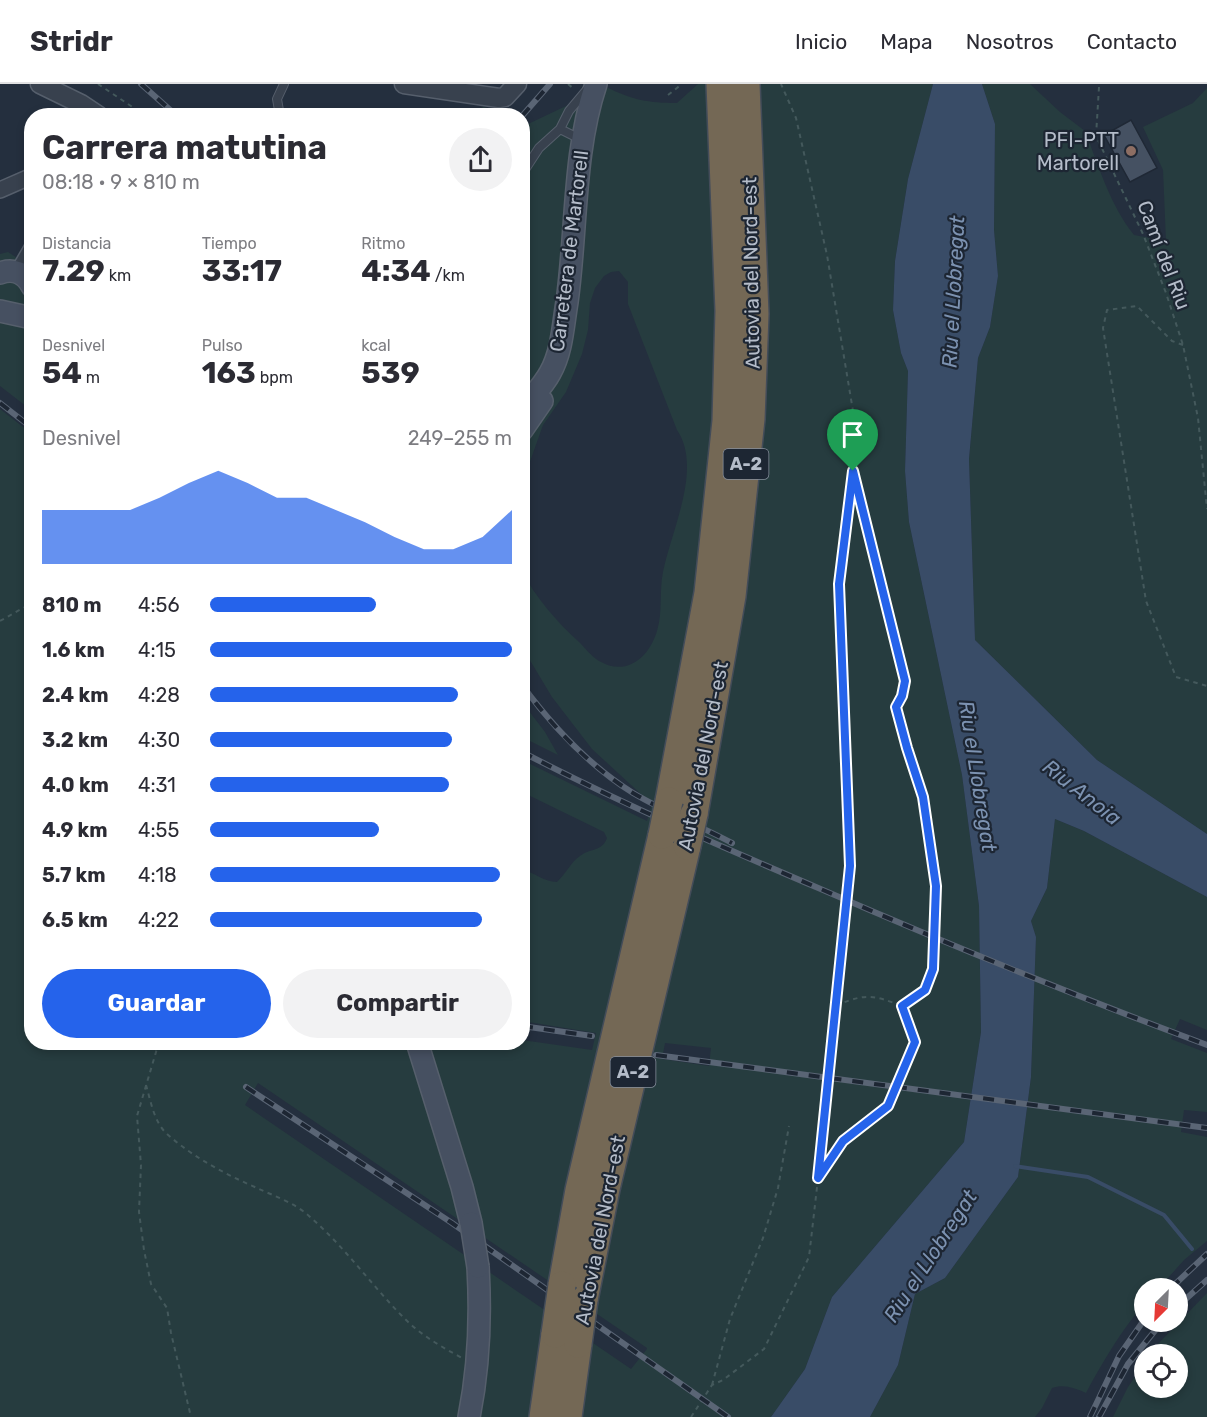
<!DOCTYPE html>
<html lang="es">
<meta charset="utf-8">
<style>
body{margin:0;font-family:Rubik,sans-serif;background:#f2f2f3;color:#2b2b33;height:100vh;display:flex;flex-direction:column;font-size:22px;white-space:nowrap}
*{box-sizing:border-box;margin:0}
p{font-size:20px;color:#7c7c81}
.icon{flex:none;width:33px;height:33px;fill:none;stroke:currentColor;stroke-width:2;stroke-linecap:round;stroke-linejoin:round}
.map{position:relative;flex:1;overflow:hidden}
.details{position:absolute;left:24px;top:24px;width:506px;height:942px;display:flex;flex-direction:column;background:#fff;border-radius:24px;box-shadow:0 3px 9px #0003}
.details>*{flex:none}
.needle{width:39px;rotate:204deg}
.controls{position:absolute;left:1134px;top:1194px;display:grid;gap:12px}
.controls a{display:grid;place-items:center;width:54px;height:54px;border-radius:50%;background:#fff;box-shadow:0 3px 9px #0003;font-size:30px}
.pin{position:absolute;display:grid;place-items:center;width:51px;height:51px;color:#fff;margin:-62px -26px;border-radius:50% 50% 50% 0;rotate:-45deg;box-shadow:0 0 6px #0007}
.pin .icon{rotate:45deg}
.round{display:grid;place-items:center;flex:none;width:63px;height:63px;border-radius:32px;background:#f2f2f3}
.overview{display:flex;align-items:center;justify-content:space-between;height:102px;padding:0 18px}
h1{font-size:33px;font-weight:700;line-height:45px}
.stats{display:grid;grid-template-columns:repeat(3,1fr);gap:9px;height:102px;padding:6px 18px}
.stats div{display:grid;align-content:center}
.stats b{font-size:30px;font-weight:700}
.stats small{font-size:16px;font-weight:400}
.stats p{font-size:16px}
.chart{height:168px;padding:12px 18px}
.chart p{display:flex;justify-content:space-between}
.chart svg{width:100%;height:108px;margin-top:6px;fill:#2563eb;opacity:.7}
.cta{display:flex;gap:12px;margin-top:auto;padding:12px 18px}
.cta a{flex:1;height:69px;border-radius:36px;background:#2563eb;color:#fff;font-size:24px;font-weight:700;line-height:69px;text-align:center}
.cta a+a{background:#f2f2f3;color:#2b2b33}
ul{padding:0 18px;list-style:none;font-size:20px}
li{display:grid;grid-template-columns:96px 72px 1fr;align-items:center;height:45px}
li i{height:15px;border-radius:8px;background:#2563eb}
header{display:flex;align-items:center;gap:36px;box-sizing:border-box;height:84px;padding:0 30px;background:#fff;border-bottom:2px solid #e1e1e2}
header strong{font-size:28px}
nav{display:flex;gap:33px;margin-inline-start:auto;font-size:21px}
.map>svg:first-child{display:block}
.green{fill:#263c3f;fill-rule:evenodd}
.water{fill:#394c67}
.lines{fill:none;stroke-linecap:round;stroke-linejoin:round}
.stream{stroke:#394c67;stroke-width:4}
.building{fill:#455162;stroke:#1f2835;stroke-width:1.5}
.service-casing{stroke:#565f6c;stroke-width:10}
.minor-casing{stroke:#565f6c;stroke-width:18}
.tertiary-casing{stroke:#565f6c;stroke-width:21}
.secondary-casing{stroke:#565f6c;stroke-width:24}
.motorway-casing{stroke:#434c59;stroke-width:30}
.path{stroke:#44595c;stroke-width:2;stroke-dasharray:4.5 4.5;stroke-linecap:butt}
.service{stroke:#38414e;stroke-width:8}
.minor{stroke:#38414e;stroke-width:15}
.tertiary{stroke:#38414e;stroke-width:18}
.secondary{stroke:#465061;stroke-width:21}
.motorway{stroke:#746855;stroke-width:27}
.rail-casing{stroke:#5a6575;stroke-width:6}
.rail{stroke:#1d2633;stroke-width:4;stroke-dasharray:11;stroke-linecap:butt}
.secondary-bridge-casing{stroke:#565f6c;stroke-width:24;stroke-linecap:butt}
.motorway-bridge-casing{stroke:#434c59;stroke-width:30;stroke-linecap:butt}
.secondary-bridge{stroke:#465061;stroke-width:21}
.motorway-bridge{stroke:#746855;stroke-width:27}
.route-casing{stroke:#fff;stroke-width:12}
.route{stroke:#2563eb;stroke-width:8}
.education-dot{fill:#8d6e63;stroke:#1d2633;stroke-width:2}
.labels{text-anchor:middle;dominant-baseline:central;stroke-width:4.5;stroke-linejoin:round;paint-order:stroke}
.shield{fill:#1d2633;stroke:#878f9c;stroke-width:1.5}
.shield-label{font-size:18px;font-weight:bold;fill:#b4bcc9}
.poi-label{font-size:20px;fill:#b4bcc9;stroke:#1d2633;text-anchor:end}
.street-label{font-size:20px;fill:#b4bcc9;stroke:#1d2633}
.water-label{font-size:21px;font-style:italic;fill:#7c92b1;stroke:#1d2633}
</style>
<header>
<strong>Stridr</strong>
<nav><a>Inicio</a><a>Mapa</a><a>Nosotros</a><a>Contacto</a></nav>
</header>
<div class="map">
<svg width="1207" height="1333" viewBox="0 0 1207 1333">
<rect width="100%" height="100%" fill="#242f3e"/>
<!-- green -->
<path class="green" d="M698 0H933L908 95 895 177 893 226 901 269 908 287 905 387 909 438 962 691 979 822 981 948 964 1058 832 1213 805 1285 771 1333H0V325L32 350V958H522V956L592 966 596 949 522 937V785C534 789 545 798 557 798 565 791 571 778 580 772 590 764 602 768 607 754L604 748 522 708V676L647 737 653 717 643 712 592 665 552 613 522 563V487C535 513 557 538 579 558 585 564 591 572 599 577 626 593 649 574 657 547 663 528 659 507 663 488 671 447 703 384 677 346L628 220V198L619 187 611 188 604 192 595 204 590 219 588 246 582 270 566 308 543 341 522 400V39L526 41 606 3C633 16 648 19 677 19ZM665 959 711 964 709 982 662 975ZM258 999 647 1264V1265L631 1285 245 1021Z
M982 0H1030L1060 28 1085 47C1099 83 1110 121 1134 151L1166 157 1163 86 1143 43 1193 19 1207 4V750L1097 676 975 556 969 375 978 274 990 243 998 192 994 146 995 40Z
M483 23H484L508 31H473Z
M8 168 31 183V326L0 302V170Z
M522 618 545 648 558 671 522 653Z
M1055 735 1084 747 1207 813V946L1180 935 1171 955 1207 969V1028L1184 1026 1181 1048 1207 1053V1157L1184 1176 1159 1204H1144V1220C1121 1247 1103 1277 1086 1309 1074 1304 1064 1300 1052 1304L1042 1324 1035 1333H870L898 1281 915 1210 945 1194 1018 1093 1031 993 1036 853 1031 837 1047 804Z
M1207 1209V1333H1113L1128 1303 1144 1280V1304H1178V1270H1151L1158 1260Z"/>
<!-- water -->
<path class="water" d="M933 0H982L995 40 994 146 998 192 990 243 978 274 969 375 975 556 1097 676 1207 750V813L1084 747 1055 735 1047 804 1031 837 1036 853 1031 993 1018 1093 945 1194 915 1210 898 1281 870 1333H771L805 1285 832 1213 964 1058 981 948 979 822 962 691 909 438 905 387 908 287 901 269 893 226 895 177 908 95Z"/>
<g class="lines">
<!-- stream -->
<path class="stream" d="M1015 1082 1088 1093 1164 1131 1192 1165"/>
</g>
<!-- building -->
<path class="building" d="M1131 36 1157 84 1130 98 1104 51Z"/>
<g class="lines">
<!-- service casing -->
<g class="service-casing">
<path id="service" d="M280 32 277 15 284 0
M560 45 580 55
M522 90 539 64 560 45 569 27 590 2"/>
</g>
<!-- minor casing -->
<g class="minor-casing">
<path id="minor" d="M0 106 32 92
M21 183 32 164"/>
</g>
<!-- tertiary casing -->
<g class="tertiary-casing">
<path id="tertiary" d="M40 0 81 20 99 32
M404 0 499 14 505 13 517 0"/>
</g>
<!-- secondary casing -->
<g class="secondary-casing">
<path id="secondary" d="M0 189C14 184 25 189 32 202
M0 227 32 234
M522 326C531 314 543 302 550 289 562 268 563 242 567 218 577 146 573 69 596 0
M522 346 542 317
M417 958 462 1103 471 1139
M469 1333C479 1283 481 1234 478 1183"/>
</g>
<!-- motorway casing -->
<g class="motorway-casing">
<path id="motorway" d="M669 717 708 509 726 337 729 227 720 0
M694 730 732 512 751 335 755 230 746 0
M562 1201 579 1106 662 751
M584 1216 606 1105 687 762
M543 1333 555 1250
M568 1333 578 1260"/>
</g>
<!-- path -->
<path class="path" d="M98 0 146 32
M568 0 574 5
M1099 3 1096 52 1143 150 1166 209 1183 261 1198 334 1207 425
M668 11 682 0
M1183 261 1172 257 1137 222 1107 226 1103 244 1146 517 1176 593 1207 602
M853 390 861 424 902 579C905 596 904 607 896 623L907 664 923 713 936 802 933 885 925 906 902 922
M0 537 32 519
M159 958 137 1032 141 1081 139 1128 144 1166 151 1200 167 1224 171 1249 191 1333
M146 1001C151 1018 154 1038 167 1050 194 1074 225 1090 257 1104 274 1112 295 1119 309 1132 345 1163 372 1202 405 1235 422 1252 442 1263 462 1274
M820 1091 843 1057 888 1022 915 958 902 922C873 911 867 909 837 921
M712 1301 730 1235 763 1154 778 1104 789 1042
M691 1333 712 1301 723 1296 764 1265 809 1173 827 1016 850 782 839 500 857 351 827 171 796 34 781 0"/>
<!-- service -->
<use href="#service" class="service"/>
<!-- minor -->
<use href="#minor" class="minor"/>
<!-- tertiary -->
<use href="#tertiary" class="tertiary"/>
<!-- secondary -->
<use href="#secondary" class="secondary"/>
<!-- motorway -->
<use href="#motorway" class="motorway"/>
<!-- rail casing -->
<g class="rail-casing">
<path id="rail" d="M141 0 177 32
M522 32 550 0
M0 319 32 344
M522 601C553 643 588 681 633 709 665 728 700 742 732 759
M522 668C620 719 722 763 823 806 950 861 1078 913 1207 961
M522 942 592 952
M656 971 1207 1044
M246 1003 452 1139 728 1333
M1171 1204 1207 1170
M1178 1222 1207 1196
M1090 1333 1119 1272 1144 1236
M1099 1333 1128 1280 1162 1238"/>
</g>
<!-- rail -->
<use href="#rail" class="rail"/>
<!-- secondary-bridge casing -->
<g class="secondary-bridge-casing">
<path id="secondary-bridge" d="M471 1139 478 1183"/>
</g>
<!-- motorway-bridge casing -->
<g class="motorway-bridge-casing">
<path id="motorway-bridge" d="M662 751 669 717
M687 762 694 730
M555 1250 562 1201
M578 1260 584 1216"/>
</g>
<!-- secondary-bridge -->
<use href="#secondary-bridge" class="secondary-bridge"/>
<!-- motorway-bridge -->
<use href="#motorway-bridge" class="motorway-bridge"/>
</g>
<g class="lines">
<!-- route casing -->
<g class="route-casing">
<path id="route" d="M853 387 905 597 902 612 896 623 907 664 923 713 936 802 933 885 925 906 902 922 915 958 888 1022 843 1057 818 1094 850 782 839 500Z"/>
</g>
<!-- route -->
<use href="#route" class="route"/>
</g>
<!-- markers -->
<circle class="education-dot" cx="1131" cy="67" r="6"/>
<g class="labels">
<!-- shield labels -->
<g class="shield">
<rect x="723.5" y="365" width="45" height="30" rx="4.5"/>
<rect x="610.5" y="973" width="45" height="30" rx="4.5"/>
</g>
<g class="shield-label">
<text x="746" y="380">A-2</text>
<text x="633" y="988">A-2</text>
</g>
<!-- poi labels -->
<g class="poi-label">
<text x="1119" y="56">PFI-PTT<tspan x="1119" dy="23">Martorell</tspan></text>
</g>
<!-- street labels -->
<g class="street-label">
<text transform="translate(569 167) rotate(-83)">Carretera de Martorell</text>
<text transform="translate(1164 171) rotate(69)">Camí del Riu</text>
<text transform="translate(751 189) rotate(-91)">Autovia del Nord-est</text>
<text transform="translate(703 672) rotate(-79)">Autovia del Nord-est</text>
<text transform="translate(600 1146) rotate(-79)">Autovia del Nord-est</text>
</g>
<!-- water labels -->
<g class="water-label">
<text transform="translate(953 208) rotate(-87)">Riu el Llobregat</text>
<text transform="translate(978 692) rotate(81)">Riu el Llobregat</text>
<text transform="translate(1082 708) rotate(38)">Riu Anoia</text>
<text transform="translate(930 1172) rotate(-57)">Riu el Llobregat</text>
</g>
</g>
</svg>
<div class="controls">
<a><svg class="needle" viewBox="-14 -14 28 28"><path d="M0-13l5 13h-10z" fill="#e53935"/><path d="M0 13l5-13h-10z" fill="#7c7c81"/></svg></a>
<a><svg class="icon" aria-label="locate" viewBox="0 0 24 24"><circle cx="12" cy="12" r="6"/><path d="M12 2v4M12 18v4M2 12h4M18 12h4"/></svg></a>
</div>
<div class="pin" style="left:853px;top:387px;background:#1e9e55"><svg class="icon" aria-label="arrive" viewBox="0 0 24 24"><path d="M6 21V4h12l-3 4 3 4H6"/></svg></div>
<section class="details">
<div class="overview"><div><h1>Carrera matutina</h1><p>08:18 · 9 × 810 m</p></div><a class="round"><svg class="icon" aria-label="share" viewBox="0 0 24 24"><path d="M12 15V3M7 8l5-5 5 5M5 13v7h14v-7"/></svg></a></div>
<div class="stats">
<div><p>Distancia</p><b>7.29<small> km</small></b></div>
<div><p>Tiempo</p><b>33:17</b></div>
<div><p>Ritmo</p><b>4:34<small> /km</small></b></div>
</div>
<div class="stats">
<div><p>Desnivel</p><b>54<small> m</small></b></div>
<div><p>Pulso</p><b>163<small> bpm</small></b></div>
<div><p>kcal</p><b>539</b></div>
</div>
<div class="chart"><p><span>Desnivel</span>249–255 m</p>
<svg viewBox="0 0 160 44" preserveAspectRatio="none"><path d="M0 44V22L10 22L20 22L30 22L40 17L50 11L60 6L70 11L80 17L90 17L100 22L110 27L120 33L130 38L140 38L150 33L160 22V44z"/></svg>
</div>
<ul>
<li><b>810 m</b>4:56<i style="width:55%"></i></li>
<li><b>1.6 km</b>4:15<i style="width:100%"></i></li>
<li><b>2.4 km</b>4:28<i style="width:82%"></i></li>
<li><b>3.2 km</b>4:30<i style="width:80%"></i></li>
<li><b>4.0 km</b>4:31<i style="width:79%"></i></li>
<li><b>4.9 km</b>4:55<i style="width:56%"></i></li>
<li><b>5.7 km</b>4:18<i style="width:96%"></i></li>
<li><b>6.5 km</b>4:22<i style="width:90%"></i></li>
</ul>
<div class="cta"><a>Guardar</a><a>Compartir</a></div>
</section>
</div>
